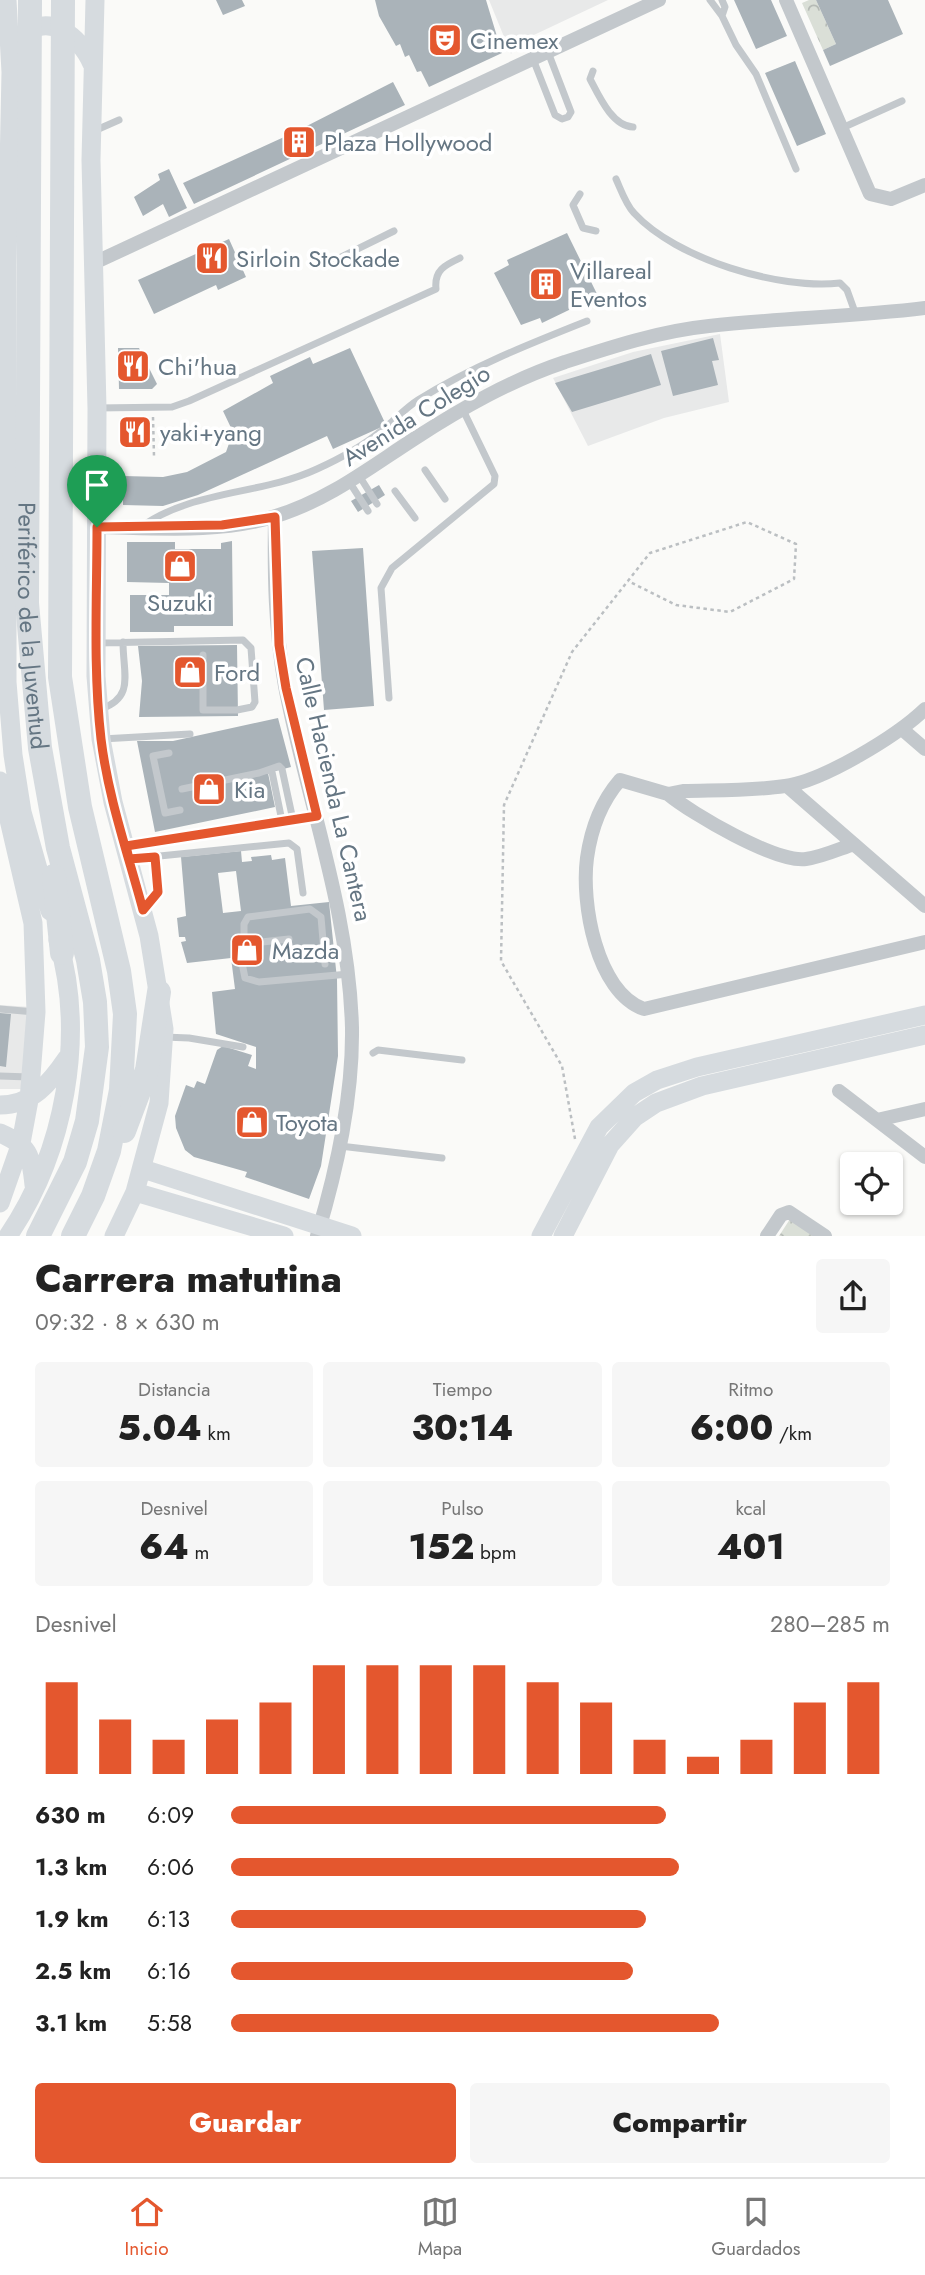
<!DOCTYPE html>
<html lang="es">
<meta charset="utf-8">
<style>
body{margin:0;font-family:Jost,sans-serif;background:#f6f6f6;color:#222;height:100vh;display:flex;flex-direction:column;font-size:26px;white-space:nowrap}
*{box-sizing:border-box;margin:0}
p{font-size:23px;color:#767676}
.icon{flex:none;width:38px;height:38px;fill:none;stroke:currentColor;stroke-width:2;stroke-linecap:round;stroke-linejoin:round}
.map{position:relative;height:1236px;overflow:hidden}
.panel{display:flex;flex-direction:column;background:#fff;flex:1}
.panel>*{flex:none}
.tools{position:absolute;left:840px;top:1152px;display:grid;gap:14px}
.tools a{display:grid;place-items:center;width:63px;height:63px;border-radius:7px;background:#fff;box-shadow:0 2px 5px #0004;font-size:35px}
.pin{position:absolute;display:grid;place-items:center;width:60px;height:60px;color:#fff;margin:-72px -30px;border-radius:50% 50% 50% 0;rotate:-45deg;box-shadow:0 0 7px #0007}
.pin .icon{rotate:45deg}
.round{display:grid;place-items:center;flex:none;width:74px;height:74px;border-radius:7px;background:#f6f6f6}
.summary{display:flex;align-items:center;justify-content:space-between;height:119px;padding:0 35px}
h1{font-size:38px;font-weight:800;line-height:52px}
.metrics{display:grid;grid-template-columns:repeat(3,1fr);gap:10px;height:119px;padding:7px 35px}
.metrics div{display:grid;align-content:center;border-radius:7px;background:#f6f6f6;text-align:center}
.metrics b{font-size:35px;font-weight:800}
.metrics small{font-size:19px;font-weight:400}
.metrics p{font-size:19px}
.chart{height:196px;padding:14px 35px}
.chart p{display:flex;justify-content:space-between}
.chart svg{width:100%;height:126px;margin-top:7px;stroke:#e4572e;stroke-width:6}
.button{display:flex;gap:14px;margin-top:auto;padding:14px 35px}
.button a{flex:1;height:80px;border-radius:7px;background:#e4572e;color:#fff;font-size:28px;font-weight:800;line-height:80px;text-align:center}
.button a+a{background:#f6f6f6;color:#222}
ul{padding:0 35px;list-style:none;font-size:23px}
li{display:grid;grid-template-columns:112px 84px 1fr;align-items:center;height:52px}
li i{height:18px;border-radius:9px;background:#e4572e}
.dock{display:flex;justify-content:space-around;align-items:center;height:98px;border-top:2px solid #e0e0e0;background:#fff;font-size:19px;color:#767676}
.dock a{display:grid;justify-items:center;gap:4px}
.dock .current{color:#e4572e}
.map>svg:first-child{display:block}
.built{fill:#e8e9e9}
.park{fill:url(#park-crowns)}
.building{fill:#aab3b9;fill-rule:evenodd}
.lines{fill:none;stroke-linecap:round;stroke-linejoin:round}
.path{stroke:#bbbfc2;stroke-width:2.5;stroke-dasharray:3.5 3.5;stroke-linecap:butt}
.lane{stroke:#c3c8cc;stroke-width:7}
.street{stroke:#c3c8cc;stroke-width:14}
.secondary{stroke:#d6dbdf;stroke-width:19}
.highway{stroke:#d6dbdf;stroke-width:24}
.route-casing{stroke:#fff;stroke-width:14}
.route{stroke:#e4572e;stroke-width:9}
.labels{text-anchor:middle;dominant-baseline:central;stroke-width:7;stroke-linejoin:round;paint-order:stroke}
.poi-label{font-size:24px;fill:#657683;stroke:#fff;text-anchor:start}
.street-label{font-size:24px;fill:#657683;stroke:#fff}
</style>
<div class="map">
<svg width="925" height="1236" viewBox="0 0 925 1236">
<defs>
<pattern id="park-crowns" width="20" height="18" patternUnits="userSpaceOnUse" patternTransform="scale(1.75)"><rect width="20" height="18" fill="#dadfd7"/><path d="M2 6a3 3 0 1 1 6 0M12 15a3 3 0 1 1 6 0" fill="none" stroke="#b4b9b4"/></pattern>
</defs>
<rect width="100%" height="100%" fill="#fafaf8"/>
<!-- built -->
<path class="built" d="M489 0H608L519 42 511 54Z
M720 334 729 402 664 418 588 446 553 378 633 352Z
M0 1005 31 1007 24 1089H0Z"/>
<!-- park -->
<path class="park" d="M809 0H816L836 44 823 50 802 3Z
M790 1219 821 1236H779Z"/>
<!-- building -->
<path class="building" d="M216 0H242L245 6 223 15Z
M375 0H486L502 53 429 87 421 71 417 72 409 55 405 57 400 44 396 46 379 16Z
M734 0H771L787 36 756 49Z
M816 0H888L903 34 830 66 823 50 836 44Z
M795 61 826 134 797 146 765 73Z
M393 82 405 105 194 204 183 183 295 132Z
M169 169 187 208 169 217 163 204 143 216 134 197 160 180 158 174Z
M567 233 598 296 542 323 540 318 521 325 494 273 509 265 507 260Z
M229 239 246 277 218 290 216 285 154 314 138 280Z
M713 338 719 360 712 361 718 385 673 396 661 351Z
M118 348H139L157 384 152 389H119Z
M350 348 386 425 333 449 327 436 198 495 163 506 123 505V476L163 477 187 472 226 452 233 432 223 411 273 383 270 376 310 357 313 364Z
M651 354 661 385 572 412 555 383Z
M121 423H149V442H122Z
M379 485 385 495 358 512 351 501Z
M232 541 233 626H174V632H130V595H169V583L127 582V542H175V549H221V543Z
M363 548 374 706 324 710 312 551Z
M237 645 238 716 139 717 142 681 138 646Z
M278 718 291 767 268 773 275 807 155 832 137 741H173Z
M241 851 242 862 252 861 251 857 271 855 272 860 285 858 291 906 329 902 337 979 338 1056 321 1166 309 1199 245 1177 247 1172 194 1157 185 1150 176 1128 175 1116 186 1085 194 1088 197 1081 205 1084 217 1050 223 1046 252 1055 248 1066 256 1069V1047L216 1034 212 992 235 989 231 958 187 963 181 942 186 941 185 937H179L177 918 186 916 181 857ZM236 871 241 911 223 913 218 873Z
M0 1013 11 1014 6 1067 0 1066Z"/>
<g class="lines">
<!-- path -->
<path class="path" d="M153 417 154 456
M575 1139 562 1066 501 961 504 805 572 652 650 553 747 522 796 544 794 579 730 612 676 605 628 581"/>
<!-- lane -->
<path class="lane" d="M710 0 722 16 725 7 722 0
M722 16 736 45 756 74 796 169
M533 59 555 115 562 119 568 117 571 112 548 52
M593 71 590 79C599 96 612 126 633 127
M842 128 902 101
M94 131 119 120
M616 179C621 190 626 205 634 213 676 259 779 290 840 283L847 290 856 315
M580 194 573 205 583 228 596 231
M331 262 394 231
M97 408 172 407 189 401 436 289C434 270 445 265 460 258
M425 470 445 499
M360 477 377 504
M350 483 368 511
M395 491 415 518
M141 527C192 490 261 495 317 469 339 459 363 446 381 431 394 421 404 409 418 400 471 367 529 344 587 321
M97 643 243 640 251 648 255 702 252 707 237 710H203V655
M389 698 381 588 392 568 494 484 495 476 463 410
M101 709C135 697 123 674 123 642
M102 739 190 734
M169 753 153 756 165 813 180 810
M272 772 282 821
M182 789 259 773 279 766 282 769 293 820
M126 846 315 816
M130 859 289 843 297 849 303 893
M143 909 158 892 155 857
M289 939 244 944 240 953 245 978 259 982 349 974
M244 944V924L248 917 310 909 321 917 325 964
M0 1009 35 1012
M164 1037 189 1038 243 1047
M373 1053 378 1050 462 1060
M0 1076 29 1077
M340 1146 442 1158"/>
<!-- street -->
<path class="street" d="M786 0 870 194 891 199 925 185
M94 263 659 0
M275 517C274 574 275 630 285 686 307 801 349 909 352 1028 353 1098 337 1169 317 1236
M97 527C155 528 220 534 276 516 328 500 369 468 414 439 462 408 511 380 565 362 611 347 660 331 709 326 780 318 853 317 925 308
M925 709C897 736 823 781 785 786 751 791 716 790 683 791L668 794 620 780C601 802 591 829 587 858 581 902 596 992 644 1009L925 942
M903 730 925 749
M787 786 925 906
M668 794C692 814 776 863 806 859 822 857 839 849 854 844
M839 1091 925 1157
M877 1120 925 1109
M767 1236 781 1215 789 1212 825 1236"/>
<!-- secondary -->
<path class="secondary" d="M7 0 11 72 7 265V682L13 755 22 812 50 911
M95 0 91 160 97 408 96 676 101 739 113 802 149 936 164 1029 159 1103 135 1192 114 1236
M22 38C46 9 81 37 92 64
M0 781 33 923 36 1012 29 1100 21 1143 0 1203
M0 1105C32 1105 50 1083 67 1058
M0 1133C29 1146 31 1154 34 1185
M143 1169 352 1236
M135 1192 284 1236
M8 1236C65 1152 86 1037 58 940
M541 1236 599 1127 634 1093 657 1080 697 1067 925 1015
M563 1236 610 1145 635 1117 656 1103 702 1086 925 1035"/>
<!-- highway -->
<g class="highway">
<path id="s1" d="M30 0 27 603 40 748 58 848 88 960 95 1002 97 1047 87 1121 75 1162 38 1236"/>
<path d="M63 0 60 677 80 807 119 971 125 1014 121 1090 109 1151 93 1196 73 1236"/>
<path d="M8 530 19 570"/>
<path d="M54 876 62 953"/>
<path d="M124 1131 147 1070 159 992"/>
</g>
</g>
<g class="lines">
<!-- route casing -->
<g class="route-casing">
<path id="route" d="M97 527C97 597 93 669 101 739 108 797 128 854 143 910L158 892 155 857 129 859 126 846 317 816 286 688 279 645 275 517 222 525 97 527"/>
</g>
<!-- route -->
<use href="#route" class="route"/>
</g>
<!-- icons -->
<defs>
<g id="theatre-square" transform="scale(1.75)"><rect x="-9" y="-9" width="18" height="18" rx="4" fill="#e4572e" stroke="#fff"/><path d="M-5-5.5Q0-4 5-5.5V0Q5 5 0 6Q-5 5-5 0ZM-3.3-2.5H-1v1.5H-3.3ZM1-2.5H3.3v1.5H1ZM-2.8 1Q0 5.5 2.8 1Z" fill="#fff"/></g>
<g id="building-square" transform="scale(1.75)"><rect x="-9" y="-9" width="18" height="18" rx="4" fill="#e4572e" stroke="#fff"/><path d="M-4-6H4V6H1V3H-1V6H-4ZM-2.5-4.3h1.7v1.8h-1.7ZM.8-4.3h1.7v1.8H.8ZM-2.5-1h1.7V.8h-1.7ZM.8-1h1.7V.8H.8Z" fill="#fff"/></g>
<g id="restaurant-square" transform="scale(1.75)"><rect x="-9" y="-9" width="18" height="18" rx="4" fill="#e4572e" stroke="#fff"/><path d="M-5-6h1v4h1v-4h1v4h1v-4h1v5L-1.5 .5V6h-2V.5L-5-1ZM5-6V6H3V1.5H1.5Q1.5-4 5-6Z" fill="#fff"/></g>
<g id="shop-square" transform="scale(1.75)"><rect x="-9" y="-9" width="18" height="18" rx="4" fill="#e4572e" stroke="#fff"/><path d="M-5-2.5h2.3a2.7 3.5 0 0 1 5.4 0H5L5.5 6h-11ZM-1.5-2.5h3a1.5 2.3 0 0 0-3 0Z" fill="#fff"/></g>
</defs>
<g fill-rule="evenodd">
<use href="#theatre-square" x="445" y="40"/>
<use href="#building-square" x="299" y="142"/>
<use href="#restaurant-square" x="212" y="258"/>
<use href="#building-square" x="546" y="284"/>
<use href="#restaurant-square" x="133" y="366"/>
<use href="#restaurant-square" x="135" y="432"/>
<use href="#shop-square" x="180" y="566"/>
<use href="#shop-square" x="190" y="672"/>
<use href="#shop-square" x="209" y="789"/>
<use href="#shop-square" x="247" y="950"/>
<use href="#shop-square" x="252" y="1122"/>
</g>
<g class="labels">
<!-- poi labels -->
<g class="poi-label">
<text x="470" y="40">Cinemex</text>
<text x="324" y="142">Plaza Hollywood</text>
<text x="236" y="258">Sirloin Stockade</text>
<text x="570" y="270">Villareal<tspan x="570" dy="28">Eventos</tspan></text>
<text x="158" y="366">Chi'hua</text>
<text x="160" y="432">yaki+yang</text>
<text x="180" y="602" text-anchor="middle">Suzuki</text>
<text x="214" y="672">Ford</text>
<text x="234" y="789">Kia</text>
<text x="272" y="950">Mazda</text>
<text x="276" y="1122">Toyota</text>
</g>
<!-- street labels -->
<g class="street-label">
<text transform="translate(416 415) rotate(-32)">Avenida Colegio</text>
<text stroke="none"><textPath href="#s1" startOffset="626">Periférico de la Juventud</textPath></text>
<text transform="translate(334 789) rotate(77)">Calle Hacienda La Cantera</text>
</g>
</g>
</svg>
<div class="tools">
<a><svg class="icon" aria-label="locate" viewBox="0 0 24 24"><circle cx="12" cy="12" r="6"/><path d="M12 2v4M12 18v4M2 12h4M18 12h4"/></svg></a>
</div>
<div class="pin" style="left:97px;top:527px;background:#1e9e55"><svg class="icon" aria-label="arrive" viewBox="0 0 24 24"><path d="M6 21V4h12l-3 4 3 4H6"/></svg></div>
</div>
<section class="panel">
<div class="summary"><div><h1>Carrera matutina</h1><p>09:32 · 8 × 630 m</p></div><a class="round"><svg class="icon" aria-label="share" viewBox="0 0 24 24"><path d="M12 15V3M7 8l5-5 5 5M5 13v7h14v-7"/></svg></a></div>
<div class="metrics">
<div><p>Distancia</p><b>5.04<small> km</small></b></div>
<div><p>Tiempo</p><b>30:14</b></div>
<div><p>Ritmo</p><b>6:00<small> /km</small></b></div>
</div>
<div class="metrics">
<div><p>Desnivel</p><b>64<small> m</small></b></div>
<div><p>Pulso</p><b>152<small> bpm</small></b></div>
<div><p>kcal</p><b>401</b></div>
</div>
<div class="chart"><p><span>Desnivel</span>280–285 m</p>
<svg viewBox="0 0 160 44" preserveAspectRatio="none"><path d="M5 44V12M15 44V25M25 44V32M35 44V25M45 44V19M55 44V6M65 44V6M75 44V6M85 44V6M95 44V12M105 44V19M115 44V32M125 44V38M135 44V32M145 44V19M155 44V12"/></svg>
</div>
<ul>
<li><b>630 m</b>6:09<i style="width:66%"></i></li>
<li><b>1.3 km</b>6:06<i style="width:68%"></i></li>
<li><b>1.9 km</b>6:13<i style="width:63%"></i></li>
<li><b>2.5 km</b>6:16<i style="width:61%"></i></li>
<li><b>3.1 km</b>5:58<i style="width:74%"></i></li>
</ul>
<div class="button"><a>Guardar</a><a>Compartir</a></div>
</section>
<nav class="dock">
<a class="current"><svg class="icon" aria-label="home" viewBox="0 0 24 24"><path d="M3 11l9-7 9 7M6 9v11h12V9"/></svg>Inicio</a>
<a><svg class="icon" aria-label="map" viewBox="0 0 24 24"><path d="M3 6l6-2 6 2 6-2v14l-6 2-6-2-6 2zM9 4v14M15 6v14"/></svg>Mapa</a>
<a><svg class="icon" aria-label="saved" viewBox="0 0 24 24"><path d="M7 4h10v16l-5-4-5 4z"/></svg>Guardados</a>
</nav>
